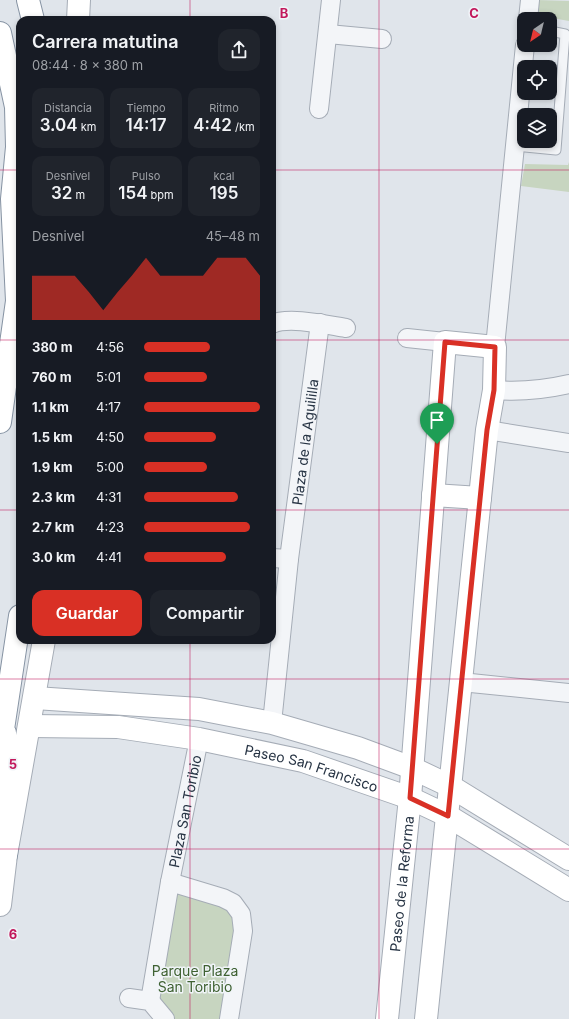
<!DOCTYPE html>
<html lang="es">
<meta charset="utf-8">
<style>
body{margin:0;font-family:Inter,sans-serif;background:#20242c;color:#f1f3f6;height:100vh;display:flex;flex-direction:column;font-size:15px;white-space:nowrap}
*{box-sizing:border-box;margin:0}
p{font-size:13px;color:#9ea1a6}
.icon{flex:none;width:22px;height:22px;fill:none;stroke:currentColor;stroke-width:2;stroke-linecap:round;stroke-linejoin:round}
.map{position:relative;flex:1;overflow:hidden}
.sheet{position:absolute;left:16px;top:16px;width:260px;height:628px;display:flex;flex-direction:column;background:#171b24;border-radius:12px;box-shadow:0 2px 6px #0003}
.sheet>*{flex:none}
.needle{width:26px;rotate:215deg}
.buttons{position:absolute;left:517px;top:12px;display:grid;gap:8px}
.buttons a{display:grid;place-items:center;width:40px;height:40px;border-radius:8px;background:#171b24;box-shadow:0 2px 6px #0003;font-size:20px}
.pin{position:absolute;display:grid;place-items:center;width:34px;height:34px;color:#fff;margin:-41px -17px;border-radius:50% 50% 50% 0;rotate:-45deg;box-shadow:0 0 4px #0007}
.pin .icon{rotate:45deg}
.round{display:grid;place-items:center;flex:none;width:42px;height:42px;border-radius:12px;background:#20242c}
.overview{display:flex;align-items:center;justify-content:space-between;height:68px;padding:0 16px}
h1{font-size:18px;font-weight:600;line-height:30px}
.stats{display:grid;grid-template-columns:repeat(3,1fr);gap:6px;height:68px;padding:4px 16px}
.stats div{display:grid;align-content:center;border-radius:10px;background:#20242c;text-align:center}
.stats b{font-size:17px;font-weight:600}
.stats small{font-size:11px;font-weight:400}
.stats p{font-size:11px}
.chart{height:112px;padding:8px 16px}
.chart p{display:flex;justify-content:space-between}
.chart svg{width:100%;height:72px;margin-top:4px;fill:#d93025;opacity:.7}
.action{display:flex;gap:8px;margin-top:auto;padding:8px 16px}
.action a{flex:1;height:46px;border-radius:12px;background:#d93025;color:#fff;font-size:16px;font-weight:600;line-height:46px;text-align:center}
.action a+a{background:#20242c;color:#f1f3f6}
ul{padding:0 16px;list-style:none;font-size:13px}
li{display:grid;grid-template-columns:64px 48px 1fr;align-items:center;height:30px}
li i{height:10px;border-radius:5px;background:#d93025}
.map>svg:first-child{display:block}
.green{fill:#c7d5c0}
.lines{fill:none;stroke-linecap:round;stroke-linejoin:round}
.lane-casing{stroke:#a5acb6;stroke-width:11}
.street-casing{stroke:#a5acb6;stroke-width:20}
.secondary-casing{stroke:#a5acb6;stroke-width:24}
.highway-casing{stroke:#8693a3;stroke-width:24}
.lane{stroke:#f3f5f8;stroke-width:9}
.street{stroke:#f3f5f8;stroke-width:18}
.secondary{stroke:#fff;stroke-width:22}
.highway{stroke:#fff;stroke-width:22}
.route-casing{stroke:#fff;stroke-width:8}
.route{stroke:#d93025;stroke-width:5}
.grid{fill:none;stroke:#c2185b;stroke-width:1;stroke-opacity:0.55}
.labels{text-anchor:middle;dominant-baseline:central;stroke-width:3;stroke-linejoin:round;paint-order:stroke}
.street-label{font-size:14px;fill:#273444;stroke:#f0f4f8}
.park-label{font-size:14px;fill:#3f6132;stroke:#f0f4f8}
.grid-label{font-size:13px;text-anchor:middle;font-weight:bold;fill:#c2185b;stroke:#f0f4f8;stroke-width:3;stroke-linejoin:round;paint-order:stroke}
</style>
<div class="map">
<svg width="569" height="1019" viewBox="0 0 569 1019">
<rect width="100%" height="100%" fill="#e0e5eb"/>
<!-- green -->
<path class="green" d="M537 0 569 1V21L535 15Z
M569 162V192L521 186 525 164 568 165Z
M170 882 241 914 229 1019H165L150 1001Z"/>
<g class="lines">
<!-- lane casing -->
<g class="lane-casing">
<path id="lane" d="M515 146 556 150 565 34 550 31"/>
</g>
<!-- street casing -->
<g class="street-casing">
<g id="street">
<path d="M528 19 530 0"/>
<path d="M328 34 382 39"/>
<path d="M319 109 331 0"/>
<path d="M272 324C289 316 327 325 346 328"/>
<path d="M407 338 445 342"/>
<path d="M495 347 525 45"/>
<path d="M494 390C520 392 543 390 569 384"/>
<path d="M487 430 569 443"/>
<path d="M272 558 289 559"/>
<path d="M461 682 569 693"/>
<path id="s1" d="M272 723 289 559 320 323"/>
<path d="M170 882 223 898 233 903 241 914 243 931 229 1019"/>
<path d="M129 998 150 1001 165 1019"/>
<path id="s2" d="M150 1001 170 882 199 739"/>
</g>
</g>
<!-- secondary casing -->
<g class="secondary-casing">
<g id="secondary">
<path d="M78 20 79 0"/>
<path d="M433 495 480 498"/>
<path d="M35 698 199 709 272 723 358 748 412 768 450 786 569 859"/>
<path id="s3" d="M30 726 118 727 199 739 303 761 410 798 448 816 569 890"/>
<path d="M0 905 6 855 44 640"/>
<path id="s4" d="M387 1019 410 798 445 342 495 347 494 390 487 430 426 1019"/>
</g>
</g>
<!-- highway casing -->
<g class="highway-casing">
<path id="highway" d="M28 0 33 20
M0 33 16 107 17 147 12 199 17 301 0 422
M5 733 11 809 6 855
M0 749 20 616"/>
</g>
<!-- lane -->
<use href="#lane" class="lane"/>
<!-- street -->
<use href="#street" class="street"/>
<!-- secondary -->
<use href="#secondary" class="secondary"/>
<!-- highway -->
<use href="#highway" class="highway"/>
</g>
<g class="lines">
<!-- route casing -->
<g class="route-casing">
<path id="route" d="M445 342 495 347 494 390 487 430 448 816 410 798Z"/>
</g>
<!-- route -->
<use href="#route" class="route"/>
</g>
<!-- grid -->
<path class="grid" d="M190 0V20M379 0V1019M0 170H20M272 170H569M0 340H20M272 340H569M0 510H20M272 510H569M190 640V1019M0 679H569M0 849H569"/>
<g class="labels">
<!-- street labels -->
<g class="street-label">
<text stroke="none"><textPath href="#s1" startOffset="283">Plaza de la Aguililla</textPath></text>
<text stroke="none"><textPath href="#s3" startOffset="286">Paseo San Francisco</textPath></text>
<text stroke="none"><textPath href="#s2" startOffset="193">Plaza San Toribio</textPath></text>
<text stroke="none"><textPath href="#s4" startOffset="136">Paseo de la Reforma</textPath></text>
</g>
<!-- park labels -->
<g class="park-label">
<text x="195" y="970">Parque Plaza<tspan x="195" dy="16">San Toribio</tspan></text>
</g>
</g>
<g class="grid-label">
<text x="284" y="18">B</text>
<text x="474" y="18">C</text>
<text x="13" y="769">5</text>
<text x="13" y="939">6</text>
</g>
</svg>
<div class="buttons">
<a><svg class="needle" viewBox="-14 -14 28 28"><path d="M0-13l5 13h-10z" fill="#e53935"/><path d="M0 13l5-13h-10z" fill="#9ea1a6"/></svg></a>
<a><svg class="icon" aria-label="locate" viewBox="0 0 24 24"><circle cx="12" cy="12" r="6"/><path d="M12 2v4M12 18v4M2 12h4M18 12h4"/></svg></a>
<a><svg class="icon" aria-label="layers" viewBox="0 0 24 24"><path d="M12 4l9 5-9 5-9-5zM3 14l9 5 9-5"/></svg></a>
</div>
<div class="pin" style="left:437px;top:444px;background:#1e9e55"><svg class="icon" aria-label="arrive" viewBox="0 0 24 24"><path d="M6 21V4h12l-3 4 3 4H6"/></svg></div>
<section class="sheet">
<div class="overview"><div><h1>Carrera matutina</h1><p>08:44 · 8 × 380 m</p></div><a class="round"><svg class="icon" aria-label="share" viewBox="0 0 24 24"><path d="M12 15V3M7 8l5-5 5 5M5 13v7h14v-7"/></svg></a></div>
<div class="stats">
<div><p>Distancia</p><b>3.04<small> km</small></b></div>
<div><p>Tiempo</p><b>14:17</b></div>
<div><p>Ritmo</p><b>4:42<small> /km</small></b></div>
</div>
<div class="stats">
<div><p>Desnivel</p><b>32<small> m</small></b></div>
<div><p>Pulso</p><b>154<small> bpm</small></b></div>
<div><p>kcal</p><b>195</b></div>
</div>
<div class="chart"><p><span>Desnivel</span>45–48 m</p>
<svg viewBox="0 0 160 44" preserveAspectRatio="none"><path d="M0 44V17L10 17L20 17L30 17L40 27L50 38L60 27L70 17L80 6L90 17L100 17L110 17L120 17L130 6L140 6L150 6L160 17V44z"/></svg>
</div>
<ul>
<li><b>380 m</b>4:56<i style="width:57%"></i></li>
<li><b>760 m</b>5:01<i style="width:54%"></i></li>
<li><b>1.1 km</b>4:17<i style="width:100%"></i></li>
<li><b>1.5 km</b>4:50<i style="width:62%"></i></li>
<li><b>1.9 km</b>5:00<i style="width:54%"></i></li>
<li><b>2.3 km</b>4:31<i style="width:81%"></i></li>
<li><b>2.7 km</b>4:23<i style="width:91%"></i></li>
<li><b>3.0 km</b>4:41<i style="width:71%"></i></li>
</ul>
<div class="action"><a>Guardar</a><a>Compartir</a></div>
</section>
</div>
